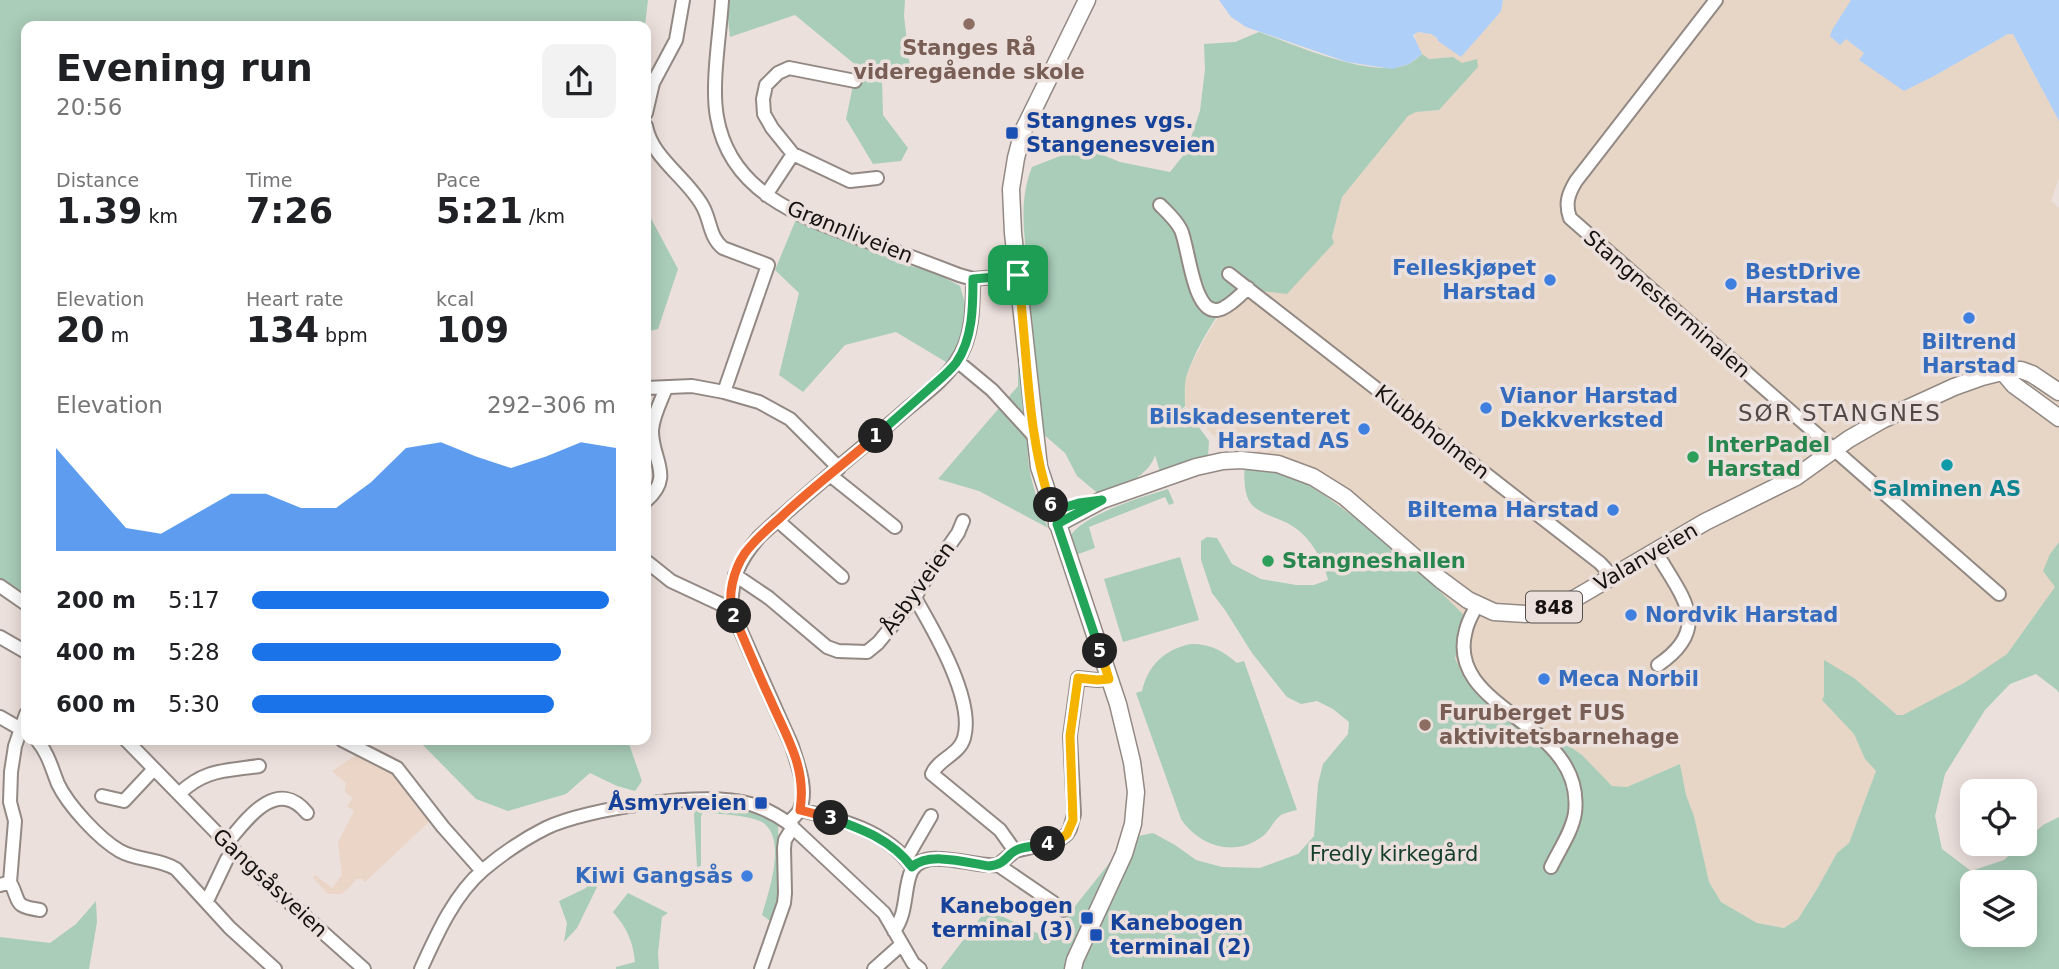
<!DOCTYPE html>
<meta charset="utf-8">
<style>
body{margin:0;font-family:"DejaVu Sans",sans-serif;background:#f2f2f2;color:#202124;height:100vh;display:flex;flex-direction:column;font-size:26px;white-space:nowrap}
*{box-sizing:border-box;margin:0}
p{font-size:23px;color:#757577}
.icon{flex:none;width:38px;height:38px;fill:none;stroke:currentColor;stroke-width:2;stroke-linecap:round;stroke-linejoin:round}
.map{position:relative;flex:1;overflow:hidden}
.side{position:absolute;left:21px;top:21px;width:630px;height:724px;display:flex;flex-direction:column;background:#fff;border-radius:14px;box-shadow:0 4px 18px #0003}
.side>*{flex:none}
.fabs{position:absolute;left:1960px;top:779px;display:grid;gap:14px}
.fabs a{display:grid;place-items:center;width:77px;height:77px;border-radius:14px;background:#fff;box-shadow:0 4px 18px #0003;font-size:35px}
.pin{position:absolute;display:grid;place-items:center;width:60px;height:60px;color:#fff;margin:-30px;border-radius:14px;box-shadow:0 4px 10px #0006}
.km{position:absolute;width:35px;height:35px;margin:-18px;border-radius:50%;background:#222;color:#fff;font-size:19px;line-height:35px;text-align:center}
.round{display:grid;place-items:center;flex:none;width:74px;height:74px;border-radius:14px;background:#f2f2f2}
.head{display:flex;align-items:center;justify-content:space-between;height:119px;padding:0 35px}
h1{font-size:38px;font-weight:600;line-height:52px}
.stats{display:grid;grid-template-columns:repeat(3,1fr);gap:10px;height:119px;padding:7px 35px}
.stats div{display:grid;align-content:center}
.stats b{font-size:35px;font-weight:600}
.stats small{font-size:19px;font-weight:400}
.stats p{font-size:19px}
.chart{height:196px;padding:14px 35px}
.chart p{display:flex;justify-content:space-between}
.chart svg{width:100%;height:126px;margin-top:7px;fill:#1a73e8;opacity:.7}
ul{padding:0 35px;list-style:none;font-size:23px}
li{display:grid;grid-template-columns:112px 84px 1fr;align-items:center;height:52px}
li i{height:18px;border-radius:9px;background:#1a73e8}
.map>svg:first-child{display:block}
.industrial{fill:#e7d6c5}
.education{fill:#ead5c7}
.green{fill:#a9cdb8;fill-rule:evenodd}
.water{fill:#adcff8}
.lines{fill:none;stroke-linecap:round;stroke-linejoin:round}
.minor-casing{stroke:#938984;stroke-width:16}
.major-casing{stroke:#938984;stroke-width:19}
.minor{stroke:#fff;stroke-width:12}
.major{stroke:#fff;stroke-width:16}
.split-1-casing{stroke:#fff;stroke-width:14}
.split-2-casing{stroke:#fff;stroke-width:14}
.split-3-casing{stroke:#fff;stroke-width:14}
.split-4-casing{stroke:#fff;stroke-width:14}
.split-5-casing{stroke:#fff;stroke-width:14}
.split-6-casing{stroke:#fff;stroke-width:14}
.split-7-casing{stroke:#fff;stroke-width:14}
.split-1{stroke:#22a559;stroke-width:9}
.split-2{stroke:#f0652b;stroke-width:9}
.split-3{stroke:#f0652b;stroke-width:9}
.split-4{stroke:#22a559;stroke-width:9}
.split-5{stroke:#f5b400;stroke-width:9}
.split-6{stroke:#22a559;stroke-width:9}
.split-7{stroke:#f5b400;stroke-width:9}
.education-dot{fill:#8d6e63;stroke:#ece0dc;stroke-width:2.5}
.transit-dot{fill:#1a4fb4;stroke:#ece0dc;stroke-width:2.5}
.shop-dot{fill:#3f7fe0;stroke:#ece0dc;stroke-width:2.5}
.leisure-dot{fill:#2e9e5b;stroke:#ece0dc;stroke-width:2.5}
.culture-dot{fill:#0f9aa8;stroke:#ece0dc;stroke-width:2.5}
.labels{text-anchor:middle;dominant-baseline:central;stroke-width:7;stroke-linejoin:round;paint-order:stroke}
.shield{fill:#ece0dc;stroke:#56504e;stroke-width:2}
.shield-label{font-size:19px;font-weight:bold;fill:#161211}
.education-label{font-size:21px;font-weight:bold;fill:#785e54;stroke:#ece0dc}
.transit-label{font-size:21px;font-weight:bold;fill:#164399;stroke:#ece0dc;text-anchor:start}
.street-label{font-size:21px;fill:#161211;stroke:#ece0dc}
.shop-label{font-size:21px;font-weight:bold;fill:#366cbe;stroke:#ece0dc;text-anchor:end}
.leisure-label{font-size:21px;font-weight:bold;fill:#27864d;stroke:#ece0dc;text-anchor:start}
.culture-label{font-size:21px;font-weight:bold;fill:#0d838f;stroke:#ece0dc}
.park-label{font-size:21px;fill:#143e2a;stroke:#ece0dc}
.neighbourhood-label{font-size:23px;letter-spacing:2px;fill:#524845;stroke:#ece0dc}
</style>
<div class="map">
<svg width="2059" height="969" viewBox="0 0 2059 969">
<rect width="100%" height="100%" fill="#ece0dc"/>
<!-- industrial -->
<path class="industrial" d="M1503 0H1851L1832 30 1831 36 1845 38 1864 53 1860 60 1904 91 1934 76 2008 34H2013L2059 121V178L2051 201 2059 208V542L2050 554 2055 587 2007 654 1964 683 1903 716 1897 715 1854 678 1824 696 1823 700 1854 734 1865 759 1876 771 1849 843 1837 853 1817 889 1798 919 1784 928 1757 923 1721 902 1709 882 1694 816 1686 795 1680 764 1627 787 1612 786 1582 755 1461 671 1455 658 1464 631 1387 543 1324 495 1245 462 1212 434 1185 406V381L1190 367 1205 338 1230 298 1332 237 1342 197 1408 116 1416 112 1439 110 1462 64 1453 57 1429 59 1422 54 1417 45 1414 33 1418 32 1431 34 1461 57 1497 16 1501 11Z"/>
<!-- education -->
<path class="education" d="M358 754 394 771 431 820 365 882 362 879H356L350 887 341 894H328L313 878 315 875 332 888 342 875 338 842 354 811 347 806 353 798 345 792 346 783 332 771Z"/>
<!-- green -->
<path class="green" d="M0 0H648L645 26H26V603L0 582Z
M726 0H905L904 16 911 76 882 79 883 115 908 148 901 161 873 164 846 119 857 66 795 15 730 37Z
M1259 32C1295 45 1373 80 1409 64 1413 62 1418 57 1422 54L1429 59 1453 57 1462 63 1477 59 1478 67 1439 110 1416 112 1408 116 1342 197 1332 237 1334 243 1287 294 1242 289C1220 305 1194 351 1186 378 1184 387 1185 397 1185 406L1172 419 1185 408 1209 441 1208 457 1160 472 1155 455C1150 475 1122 486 1105 496H1101L1077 476 1065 453 1035 427C1016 448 1039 505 1048 528L979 491 938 479 1018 386 1019 303 1033 291C1026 250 1016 207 1032 167L1078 149 1098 153 1120 162 1170 172 1186 152 1200 111 1205 69 1204 44 1235 42Z
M646 209 678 269 658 329 646 332Z
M797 217 872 246 897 263 932 271 960 286 969 317 956 368 896 332 845 345 803 392 779 375 799 293 775 270Z
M1245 462 1292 475 1324 495 1354 517 1419 571 1470 621 1464 631 1455 658 1461 671 1582 755 1612 786 1627 787 1680 764 1686 795 1694 816 1709 882 1721 902 1757 923 1784 928 1798 919 1817 889 1837 853 1849 843 1876 771 1865 759 1854 734 1822 700 1824 696V660L1854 678 1897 715H1903L1964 683 2007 654 2055 587 2043 571 2050 554 2059 542V693L2057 690 2036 674 2010 684 1985 710 1945 774 1935 816 1942 849 1971 871 2004 860 2022 844H2025V841L2043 825 2059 817V969H941L987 909 1037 933 1060 925 1115 856 1124 833 1128 793 1124 759 1104 687 1131 782 1129 838 1153 833 1175 845 1196 860 1222 867 1260 868 1298 854 1314 836 1318 784 1323 764 1348 734 1349 722 1333 709 1317 701 1301 704 1287 697 1252 653 1225 610 1212 593 1201 560V541L1207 537 1217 538 1232 564 1261 579 1296 585H1314L1328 580C1323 558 1308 533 1287 523 1275 517 1261 514 1252 505 1243 495 1244 474 1245 462ZM1972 882H2025V934H1972Z
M1168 489 1174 503 1169 505 1165 497 1089 527 1095 548 1073 556 1069 538C1082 514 1143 497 1168 489Z
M1180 557 1199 620 1123 642 1104 579Z
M1191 644C1211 644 1223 651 1237 663L1244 661 1297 810C1292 811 1285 813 1281 815 1274 820 1270 830 1263 836 1235 858 1199 846 1181 819L1136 693 1142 691C1148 665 1165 649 1191 644Z
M418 740H622L629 744 642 781 635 791 617 786 590 773 566 794 508 811 476 799Z
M699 805C728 806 754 808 778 825L781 894 773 923 762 915C768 894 788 838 762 822 752 816 716 813 703 813L701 816V866L697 867 694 814Z
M593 868 595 869 598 882 597 887 577 928 564 942 567 923 559 901 586 888Z
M628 893 668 913 662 917 658 953 659 969H616V967L635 962C633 941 627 928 613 912Z
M96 901 97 922 89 969H0V937L50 943 76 924Z"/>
<!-- water -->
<path class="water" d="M1219 0H1503L1501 11 1497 16 1461 57 1438 41 1437 38 1431 34 1418 32 1413 35 1422 54 1409 64 1392 69 1347 62 1246 27 1231 17Z
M1851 0H2059V121L2013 34H2008L1934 76 1904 91 1859 60 1864 53 1846 39 1840 45 1830 36 1832 30Z"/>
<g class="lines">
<!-- minor casing -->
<g class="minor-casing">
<path id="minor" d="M722 0C720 34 711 85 717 117 730 193 801 217 864 240 896 251 928 263 959 275L973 279 1018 275
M1716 0 1576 181C1568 194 1565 204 1570 218L1999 594
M855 81 789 68 778 73 766 85 763 99 764 114 772 128 793 154 850 181 877 178
M646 113 653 83 676 40 683 0
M646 126C652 158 686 177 702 205 711 220 709 237 723 248L768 265 724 392
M766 195 793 154
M1160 205C1168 213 1176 220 1181 230 1189 248 1193 313 1217 310 1227 309 1240 295 1248 288
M1229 274 1600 563 1613 577
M957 361 992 390 1035 437
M646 388 692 386 724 392 759 402 790 419 839 468
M830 475 895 527
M646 501C675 476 651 459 652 430 653 416 661 401 666 388
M777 520 842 577
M1656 552C1681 596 1714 627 1658 665
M646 561 671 581 731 609
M735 575 769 598 827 647 838 651 867 652 878 643 915 598 921 586 958 533 963 521
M0 586 26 604
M915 598C934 631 975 700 964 738 959 755 938 759 932 774L1000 830 1015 851
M1477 605C1473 613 1468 621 1466 630 1443 711 1586 721 1575 813 1572 832 1559 850 1551 867
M0 637 26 652
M0 717 26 732
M37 740C48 753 52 769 58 784 68 805 99 839 120 851 138 861 158 858 176 869L230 928 275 969
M126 740 254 871 364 969
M342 740 397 768 443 827 482 871
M179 794C204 769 226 771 259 766
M102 796 124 801 154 769
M800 810C840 819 887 831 912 867
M788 823C792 819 798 814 800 809 808 789 798 766 792 746L731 609C732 576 738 562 759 537 805 494 854 455 901 414 919 398 943 382 956 362 973 339 973 306 973 279
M227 843C246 820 277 776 307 813
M906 859 931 816
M998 865 1015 851 1058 841 1067 834 1070 829 1074 814 1070 736 1078 678 1097 680 1109 679
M10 882 15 821 10 802 11 772 15 746 26 714
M0 885 10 882C21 902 12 906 40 910
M207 901 227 859 235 852
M894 931C906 915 904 896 909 878 917 841 973 869 998 865L1064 910
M421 969C437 934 454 895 483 870 502 854 524 839 546 828 587 808 705 791 750 804 764 808 777 815 788 823L884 913 913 963 920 969
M761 969 784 903 785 893 784 848 785 840 793 827
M874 969 902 944"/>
</g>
<!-- major casing -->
<g class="major-casing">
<path id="major" d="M2003 372 2014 385 2059 418
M1057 524 1102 500 1196 467 1223 461 1241 460 1278 464 1313 477 1345 497 1441 580 1468 600 1494 612 1526 614 1542 611 1574 599 1705 522 1796 477 1849 439 1882 420 1954 387 1982 377 2010 370H2021L2032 374 2059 392
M1073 969 1075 960 1124 854 1133 824 1136 792 1132 762 1118 704 1039 467 1013 233 1011 189 1016 158 1023 131 1087 0"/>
</g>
<!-- minor -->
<use href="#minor" class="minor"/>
<!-- major -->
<use href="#major" class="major"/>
</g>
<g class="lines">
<!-- split-1 casing -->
<g class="split-1-casing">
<path id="split-1" d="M876 436C893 421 911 405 929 389 938 381 948 373 956 363 973 339 973 306 973 279L1018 275"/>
</g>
<!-- split-2 casing -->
<g class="split-2-casing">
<path id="split-2" d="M734 616C726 597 734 569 745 553 755 540 767 529 780 518 810 489 844 464 876 436"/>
</g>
<!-- split-3 casing -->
<g class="split-3-casing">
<path id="split-3" d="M734 616C746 644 758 673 771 701 787 738 807 768 800 810L831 818"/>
</g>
<!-- split-4 casing -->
<g class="split-4-casing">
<path id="split-4" d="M831 818C862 829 892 840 912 867 929 851 968 863 989 866 1008 864 1005 854 1019 849 1028 846 1039 846 1048 844"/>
</g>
<!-- split-5 casing -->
<g class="split-5-casing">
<path id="split-5" d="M1048 844 1058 841 1067 834 1073 820 1070 736 1078 678 1097 680 1109 679 1100 651"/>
</g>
<!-- split-6 casing -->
<g class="split-6-casing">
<path id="split-6" d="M1051 505 1053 511 1079 503 1102 500 1057 524 1100 651"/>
</g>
<!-- split-7 casing -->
<g class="split-7-casing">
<path id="split-7" d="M1018 275C1028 351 1026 433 1051 505"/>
</g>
<!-- split-1 -->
<use href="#split-1" class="split-1"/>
<!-- split-2 -->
<use href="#split-2" class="split-2"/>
<!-- split-3 -->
<use href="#split-3" class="split-3"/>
<!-- split-4 -->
<use href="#split-4" class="split-4"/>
<!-- split-5 -->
<use href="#split-5" class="split-5"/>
<!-- split-6 -->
<use href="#split-6" class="split-6"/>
<!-- split-7 -->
<use href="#split-7" class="split-7"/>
</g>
<!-- markers -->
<g class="education-dot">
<circle cx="969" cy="24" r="7"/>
<circle cx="1425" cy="725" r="7"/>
</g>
<g class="transit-dot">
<rect x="1005" y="126" width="14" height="14" rx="3.5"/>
<rect x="754" y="796" width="14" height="14" rx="3.5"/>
<rect x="1080" y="911" width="14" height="14" rx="3.5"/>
<rect x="1089" y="928" width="14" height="14" rx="3.5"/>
</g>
<g class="shop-dot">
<circle cx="1550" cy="280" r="7"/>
<circle cx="1731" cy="284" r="7"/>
<circle cx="1969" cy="318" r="7"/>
<circle cx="1486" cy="408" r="7"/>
<circle cx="1364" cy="429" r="7"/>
<circle cx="1613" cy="510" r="7"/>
<circle cx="1631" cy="615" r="7"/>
<circle cx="1544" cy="679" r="7"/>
<circle cx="747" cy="876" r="7"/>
</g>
<g class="leisure-dot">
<circle cx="1693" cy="457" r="7"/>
<circle cx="1268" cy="561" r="7"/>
</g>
<circle class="culture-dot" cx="1947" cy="465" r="7"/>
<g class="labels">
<!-- shield labels -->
<rect class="shield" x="1526" y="591.5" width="56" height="31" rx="5"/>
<g class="shield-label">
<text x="1554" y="607">848</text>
</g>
<!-- education labels -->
<g class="education-label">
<text x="969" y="48">Stanges Rå<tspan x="969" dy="24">videregående skole</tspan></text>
<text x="1439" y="713" text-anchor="start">Furuberget FUS<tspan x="1439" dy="24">aktivitetsbarnehage</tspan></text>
</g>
<!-- transit labels -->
<g class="transit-label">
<text x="1026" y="121">Stangnes vgs.<tspan x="1026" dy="24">Stangenesveien</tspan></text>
<text x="747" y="803" text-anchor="end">Åsmyrveien</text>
<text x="1073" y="906" text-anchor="end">Kanebogen<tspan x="1073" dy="24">terminal (3)</tspan></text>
<text x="1110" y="923">Kanebogen<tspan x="1110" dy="24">terminal (2)</tspan></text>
</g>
<!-- street labels -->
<g class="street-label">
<text transform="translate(850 232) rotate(22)">Grønnliveien</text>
<text transform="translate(1667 304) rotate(41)">Stangnesterminalen</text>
<text transform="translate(1432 432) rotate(38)">Klubbholmen</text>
<text transform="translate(1646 557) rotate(-30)">Valanveien</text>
<text transform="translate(918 588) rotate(-54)">Åsbyveien</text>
<text transform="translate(270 883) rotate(43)">Gangsåsveien</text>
</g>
<!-- shop labels -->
<g class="shop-label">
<text x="1536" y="268">Felleskjøpet<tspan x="1536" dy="24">Harstad</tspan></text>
<text x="1745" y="272" text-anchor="start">BestDrive<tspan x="1745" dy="24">Harstad</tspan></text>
<text x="1969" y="342" text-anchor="middle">Biltrend<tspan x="1969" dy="24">Harstad</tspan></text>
<text x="1500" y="396" text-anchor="start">Vianor Harstad<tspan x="1500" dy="24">Dekkverksted</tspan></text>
<text x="1350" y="417">Bilskadesenteret<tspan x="1350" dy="24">Harstad AS</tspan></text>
<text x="1599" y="510">Biltema Harstad</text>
<text x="1645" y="615" text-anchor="start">Nordvik Harstad</text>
<text x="1558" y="679" text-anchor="start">Meca Norbil</text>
<text x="733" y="876">Kiwi Gangsås</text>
</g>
<!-- leisure labels -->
<g class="leisure-label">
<text x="1707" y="445">InterPadel<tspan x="1707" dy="24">Harstad</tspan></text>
<text x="1282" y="561">Stangneshallen</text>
</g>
<!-- culture labels -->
<g class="culture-label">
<text x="1947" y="489">Salminen AS</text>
</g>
<!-- park labels -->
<g class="park-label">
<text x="1394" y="854">Fredly kirkegård</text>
</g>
<!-- neighbourhood labels -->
<g class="neighbourhood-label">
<text x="1840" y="413">SØR STANGNES</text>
</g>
</g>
</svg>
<div class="fabs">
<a><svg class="icon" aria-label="locate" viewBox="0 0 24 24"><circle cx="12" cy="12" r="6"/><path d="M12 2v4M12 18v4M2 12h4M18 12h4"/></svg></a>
<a><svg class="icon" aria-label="layers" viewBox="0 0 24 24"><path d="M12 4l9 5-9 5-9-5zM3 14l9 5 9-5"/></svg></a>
</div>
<div class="pin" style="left:1018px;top:275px;background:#1e9e55"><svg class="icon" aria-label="arrive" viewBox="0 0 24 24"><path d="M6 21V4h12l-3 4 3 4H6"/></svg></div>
<b class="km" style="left:876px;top:436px">1</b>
<b class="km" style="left:734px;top:616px">2</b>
<b class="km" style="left:831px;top:818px">3</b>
<b class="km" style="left:1048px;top:844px">4</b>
<b class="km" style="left:1100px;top:651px">5</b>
<b class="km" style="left:1051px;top:505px">6</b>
<section class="side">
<div class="head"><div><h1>Evening run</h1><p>20:56</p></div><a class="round"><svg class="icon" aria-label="share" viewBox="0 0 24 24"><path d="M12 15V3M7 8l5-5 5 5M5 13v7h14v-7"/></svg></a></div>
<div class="stats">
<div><p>Distance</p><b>1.39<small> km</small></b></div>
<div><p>Time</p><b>7:26</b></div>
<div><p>Pace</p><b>5:21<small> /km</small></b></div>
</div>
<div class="stats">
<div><p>Elevation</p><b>20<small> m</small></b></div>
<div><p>Heart rate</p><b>134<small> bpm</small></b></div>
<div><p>kcal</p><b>109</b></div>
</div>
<div class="chart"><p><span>Elevation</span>292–306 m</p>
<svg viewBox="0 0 160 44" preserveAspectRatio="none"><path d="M0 44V8L10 22L20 36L30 38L40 31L50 24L60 24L70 29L80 29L90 20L100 8L110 6L120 11L130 15L140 11L150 6L160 8V44z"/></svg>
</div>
<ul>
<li><b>200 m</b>5:17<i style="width:98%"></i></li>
<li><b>400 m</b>5:28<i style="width:85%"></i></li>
<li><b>600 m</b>5:30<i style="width:83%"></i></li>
</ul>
</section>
</div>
